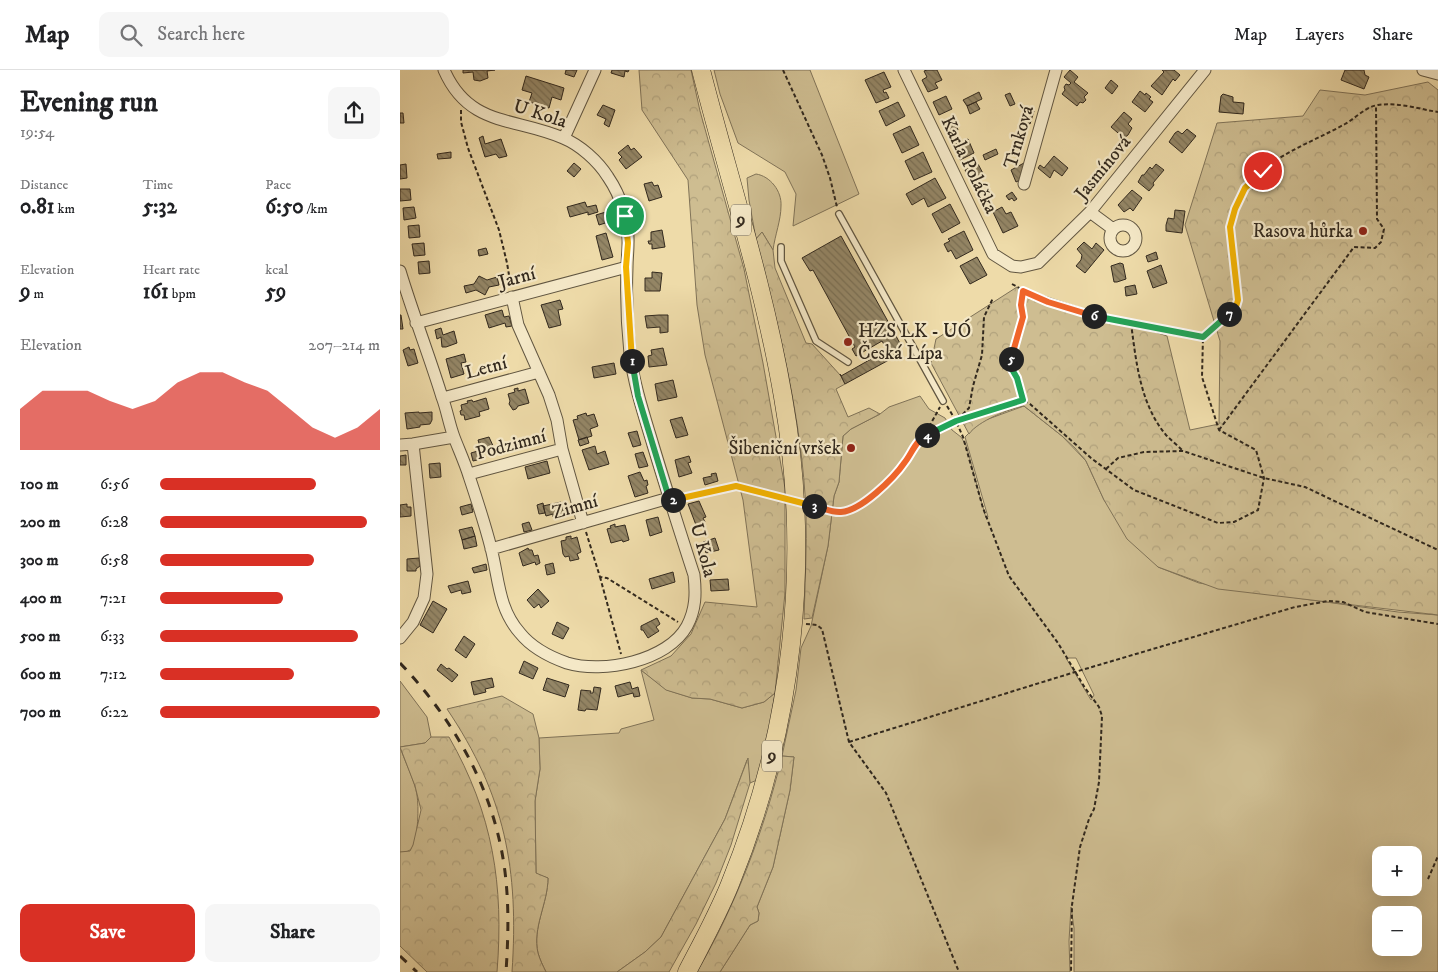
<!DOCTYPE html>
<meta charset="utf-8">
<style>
body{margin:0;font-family:"IM FELL DW Pica",serif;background:#f6f6f6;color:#202124;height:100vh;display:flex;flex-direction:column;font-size:19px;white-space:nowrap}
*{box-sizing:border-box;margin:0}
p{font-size:16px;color:#757577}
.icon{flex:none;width:28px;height:28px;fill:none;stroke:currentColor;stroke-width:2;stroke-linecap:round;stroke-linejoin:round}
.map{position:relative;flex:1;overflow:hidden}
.drawer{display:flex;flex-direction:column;background:#fff;width:400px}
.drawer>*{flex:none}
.fabs{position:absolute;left:972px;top:776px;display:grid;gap:10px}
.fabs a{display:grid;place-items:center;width:50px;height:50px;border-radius:10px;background:#fff;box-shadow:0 5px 20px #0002;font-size:25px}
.pin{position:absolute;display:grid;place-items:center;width:42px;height:42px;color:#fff;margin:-21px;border:2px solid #fff;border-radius:50%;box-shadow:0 1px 5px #0007}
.km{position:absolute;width:25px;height:25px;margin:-12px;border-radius:50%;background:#222;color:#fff;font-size:14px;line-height:25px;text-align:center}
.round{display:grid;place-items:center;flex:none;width:52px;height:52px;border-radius:10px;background:#f6f6f6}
.overview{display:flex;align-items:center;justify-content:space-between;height:85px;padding:0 20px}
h1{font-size:28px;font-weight:800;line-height:38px}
.figures{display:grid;grid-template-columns:repeat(3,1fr);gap:8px;height:85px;padding:5px 20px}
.figures div{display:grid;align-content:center}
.figures b{font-size:21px;font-weight:800}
.figures small{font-size:14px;font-weight:400}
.figures p{font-size:14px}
.chart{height:140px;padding:10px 20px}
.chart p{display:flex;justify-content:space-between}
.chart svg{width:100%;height:90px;margin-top:5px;fill:#d93025;opacity:.7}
.primary-button{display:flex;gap:10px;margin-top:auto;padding:10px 20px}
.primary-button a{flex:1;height:58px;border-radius:10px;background:#d93025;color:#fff;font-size:20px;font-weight:800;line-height:58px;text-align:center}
.primary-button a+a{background:#f6f6f6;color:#202124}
ul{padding:0 20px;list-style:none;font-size:16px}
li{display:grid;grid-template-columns:80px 60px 1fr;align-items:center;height:38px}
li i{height:12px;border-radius:6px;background:#d93025}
header{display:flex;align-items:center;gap:30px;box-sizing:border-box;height:70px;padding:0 25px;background:#fff;border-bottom:1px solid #e0e0e0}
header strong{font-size:24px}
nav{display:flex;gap:28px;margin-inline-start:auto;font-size:18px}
.search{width:350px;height:45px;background:#f6f6f6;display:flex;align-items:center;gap:12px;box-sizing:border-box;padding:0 18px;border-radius:10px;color:#757577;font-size:19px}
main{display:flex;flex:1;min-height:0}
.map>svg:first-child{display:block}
.grass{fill:#cebd91;stroke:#807358;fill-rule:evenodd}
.forest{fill:url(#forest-crowns);stroke:#807358}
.building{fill:url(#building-back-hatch);stroke:#32291e}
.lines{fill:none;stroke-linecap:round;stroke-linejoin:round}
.lane-casing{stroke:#615641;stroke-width:8}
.street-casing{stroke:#615641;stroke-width:13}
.primary-casing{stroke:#32291e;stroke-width:19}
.path{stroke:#32291e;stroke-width:2;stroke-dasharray:4 2.5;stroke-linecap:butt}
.lane{stroke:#f4e8c7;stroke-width:5.5}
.street{stroke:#f4e8c7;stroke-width:11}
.primary{stroke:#eedba9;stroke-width:18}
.rail{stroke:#32291e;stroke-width:3;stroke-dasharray:9 9;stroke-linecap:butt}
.path-bridge{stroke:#32291e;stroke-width:2;stroke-dasharray:4 2.5;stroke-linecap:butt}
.split-1-casing{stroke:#fff;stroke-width:10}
.split-2-casing{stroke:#fff;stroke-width:10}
.split-3-casing{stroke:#fff;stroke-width:10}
.split-4-casing{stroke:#fff;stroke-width:10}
.split-5-casing{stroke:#fff;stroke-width:10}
.split-6-casing{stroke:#fff;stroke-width:10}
.split-7-casing{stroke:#fff;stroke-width:10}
.split-8-casing{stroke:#fff;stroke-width:10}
.split-1{stroke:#f5b400;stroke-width:6}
.split-2{stroke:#22a559;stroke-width:6}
.split-3{stroke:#f5b400;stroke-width:6}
.split-4{stroke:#f0652b;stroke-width:6}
.split-5{stroke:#22a559;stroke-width:6}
.split-6{stroke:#f0652b;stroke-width:6}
.split-7{stroke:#22a559;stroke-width:6}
.split-8{stroke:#f5b400;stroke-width:6}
.poi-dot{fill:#8f2418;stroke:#f4e8c7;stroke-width:2}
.labels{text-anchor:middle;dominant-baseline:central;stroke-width:4.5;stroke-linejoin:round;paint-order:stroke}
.shield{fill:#f4e8c7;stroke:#6c6251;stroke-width:1}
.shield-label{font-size:18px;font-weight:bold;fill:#32291e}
.street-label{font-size:19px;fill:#32291e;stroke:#f4e8c7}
.poi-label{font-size:19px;fill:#32291e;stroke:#f4e8c7;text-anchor:end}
</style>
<header>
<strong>Map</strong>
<div class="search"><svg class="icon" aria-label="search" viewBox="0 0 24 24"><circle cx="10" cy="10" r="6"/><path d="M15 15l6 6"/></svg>Search here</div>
<nav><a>Map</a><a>Layers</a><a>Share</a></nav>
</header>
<main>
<section class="drawer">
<div class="overview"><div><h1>Evening run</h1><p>19:54</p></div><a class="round"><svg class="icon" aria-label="share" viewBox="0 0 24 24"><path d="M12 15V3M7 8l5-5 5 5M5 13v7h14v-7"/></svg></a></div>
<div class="figures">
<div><p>Distance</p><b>0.81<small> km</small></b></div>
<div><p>Time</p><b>5:32</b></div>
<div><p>Pace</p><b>6:50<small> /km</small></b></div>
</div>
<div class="figures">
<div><p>Elevation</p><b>9<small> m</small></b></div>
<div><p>Heart rate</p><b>161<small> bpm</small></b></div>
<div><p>kcal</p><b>59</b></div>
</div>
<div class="chart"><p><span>Elevation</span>207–214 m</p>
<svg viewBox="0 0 160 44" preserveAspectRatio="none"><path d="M0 44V24L10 15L20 15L30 15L40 20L50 24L60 20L70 11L80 6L90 6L100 11L110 15L120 24L130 33L140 38L150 33L160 24V44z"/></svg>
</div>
<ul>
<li><b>100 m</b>6:56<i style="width:71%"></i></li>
<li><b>200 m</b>6:28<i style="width:94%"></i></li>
<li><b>300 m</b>6:58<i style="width:70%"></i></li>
<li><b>400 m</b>7:21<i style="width:56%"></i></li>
<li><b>500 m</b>6:33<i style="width:90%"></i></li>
<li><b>600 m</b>7:12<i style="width:61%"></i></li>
<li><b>700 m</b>6:22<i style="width:100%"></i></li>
</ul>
<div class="primary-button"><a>Save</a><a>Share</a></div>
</section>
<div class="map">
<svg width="1038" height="902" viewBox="0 0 1038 902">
<defs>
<pattern id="forest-crowns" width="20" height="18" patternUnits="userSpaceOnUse" patternTransform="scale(1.25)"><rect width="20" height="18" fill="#cebd91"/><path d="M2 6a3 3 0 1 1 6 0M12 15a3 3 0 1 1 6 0" fill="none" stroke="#b1a27d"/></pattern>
<pattern id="building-back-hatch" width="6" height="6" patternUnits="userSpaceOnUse" patternTransform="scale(1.25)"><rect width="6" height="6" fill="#948666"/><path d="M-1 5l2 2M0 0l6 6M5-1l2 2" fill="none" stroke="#796e53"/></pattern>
</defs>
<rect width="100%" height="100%" fill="#eedba9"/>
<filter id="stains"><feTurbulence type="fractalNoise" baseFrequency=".004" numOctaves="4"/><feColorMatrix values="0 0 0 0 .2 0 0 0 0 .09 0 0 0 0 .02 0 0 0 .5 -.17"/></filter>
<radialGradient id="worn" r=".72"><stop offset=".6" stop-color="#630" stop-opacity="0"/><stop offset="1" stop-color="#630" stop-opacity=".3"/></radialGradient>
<!-- grass -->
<path class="grass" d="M314 0H410L459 124 393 156 396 124 385 102 338 73 320 24Z
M356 104C370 106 382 121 381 136 381 150 375 165 373 180L362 162 356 169 349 130 347 108Z
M520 326 529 339 545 348 552 360 561 367 566 375 586 448 588 447 565 367 580 352 624 336 662 366 686 391 704 430 758 497 799 513 897 528 998 542 1038 545V902H674V858L671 837 669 871 670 902H320L350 855 358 851 359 843 357 837 373 797 390 720 394 687 382 686 396 620 401 578 411 556 428 476 434 426 439 412 443 366 451 359 480 344 489 337ZM666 588H676L694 625 691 630ZM981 785H1014V818H981ZM981 845H1014V878H981Z
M241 600 267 620 292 628 310 629 342 638 364 632 375 623 369 662 357 710 350 713 347 690 325 749 261 867 245 882 217 902H146C143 896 140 890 138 883 132 858 148 833 148 808L136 804 135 731 140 699 139 668 219 663 221 659 254 650Z
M0 611 27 647 31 667 25 673 0 677C5 692 15 711 17 725 19 737 18 766 13 776 11 781 5 783 0 782Z"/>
<!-- forest -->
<path class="forest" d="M239 0H291L300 41 344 199 363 293 385 418V523L375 623 364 632 342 638 310 629 292 628 266 620 241 600 271 586 291 564 305 532 357 537 343 430 305 285 297 235 288 110 242 40Z
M1028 12 1038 20V545L818 519 758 497 727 469 704 430 686 391 675 378 662 366 624 336C609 339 578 351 569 364L531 293 536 269 617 217 767 266 790 360 819 354 820 271 785 155 817 53 903 46 920 20 965 25Z
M362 162 373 180 375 198 406 273 412 274 441 306 445 314 436 319 448 347 469 338 480 344 451 359 443 366 439 412 434 426 428 476 412 548 404 549C405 513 407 477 406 442 402 349 379 258 356 169Z
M102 626 133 644 139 668 140 699 135 731 136 803 148 808C148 833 132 858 138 883 140 890 143 896 146 902H112C119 799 105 725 47 639Z
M31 667H49C93 744 104 815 97 902H27L0 876V782L10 781 13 775 21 740 15 716 0 677 25 673Z
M382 686 394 687 390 720 373 797 357 837 359 843 358 851 350 855 320 902H297C336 835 364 761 382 686Z
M348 688 350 713 331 775 316 813 296 854 269 902H217L245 882 261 867 325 749Z"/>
<!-- building -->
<path class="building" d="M63 0H95L87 1 88 8 80 11 74 10 73 2 63 3Z
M166 0H177L174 7 165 4Z
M212 0H229L228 2 225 1 224 7 211 3Z
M527 0H537L542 10 535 13 538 18 528 22 522 10 527 7 524 1Z
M670 0 678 7 674 12 688 23 684 27 686 30 683 33 680 32 677 36 662 24 665 20 664 17 666 14 669 15 671 13 664 7Z
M762 0H774L780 5 775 11 773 9 762 25 751 16 764 2Z
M945 0H964L965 5 969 7 964 19 941 10Z
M484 2 491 17 483 20 484 23 486 22 489 28 476 33 465 10Z
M126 6 164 18 161 30 152 27 149 38 142 36 140 38 137 37 136 34 129 32 132 23 122 20Z
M711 10 718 16 712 24 705 18Z
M740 21 745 25 746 23 751 27 749 29 753 32 745 42 732 32Z
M579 22 582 29 567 36 563 30Z
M610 23 615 34 610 36 605 25Z
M823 24 833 27V32L844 33 843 44 819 42 821 26Z
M546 26 552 39 539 45 533 32Z
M498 32 505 46 486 56 479 41Z
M576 32 580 39 570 44 567 36Z
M203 35 215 40 209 57 204 54 206 49 197 45Z
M627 39 634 41 630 54 623 51Z
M724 42 732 49 728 54 732 58 728 65 724 68 711 57Z
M0 43H3L4 53H0Z
M553 48 558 60 548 65 543 53Z
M510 56 519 75 502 83 493 64Z
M787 59 796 66 782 83 769 72 775 63 778 61 782 64Z
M83 66 85 74 101 69 107 86 99 88 96 84 85 87 79 68Z
M568 69 574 83 560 90 553 75Z
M228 75 231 80 234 78 242 87 226 99 219 90 222 87 218 83Z
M596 79 598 84 585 90 583 85Z
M51 82V88L38 89 37 84Z
M523 82 532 102 514 110 505 91Z
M654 86 668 98 662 106 654 100 650 108 638 98 640 95 644 98Z
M174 93 181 99 174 107 167 101Z
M624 93 620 110 616 112 611 100Z
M6 94 7 108 0 109V95Z
M578 94 585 107 572 113 565 100Z
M756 94 764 100 753 113 754 115 749 121 738 112 742 105H744L750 97 752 99Z
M535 108 546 128 528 137 524 128 512 135 506 124Z
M252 112 254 116 258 115 262 127 249 131 244 114Z
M0 119H10L11 130 0 131Z
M732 120 742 128 733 141 730 138 724 142 718 135Z
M612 122 617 129 614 131 612 128 609 130 606 126Z
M185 132 187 137 196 135 198 142 188 145V142L170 147 167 137Z
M550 134 560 153 542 163 532 144Z
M14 137 16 148 4 150 3 138Z
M602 137 606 144 611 142 618 156 603 163 593 142Z
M775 140 785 141 782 163 766 161V155L768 148 774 149Z
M209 141 210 144 213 143 215 150 199 155 196 145Z
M19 155 20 167 9 168 8 156Z
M262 160 265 177 252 179V174H249L248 171H251V162Z
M564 161 573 180 556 189 551 180 548 182 544 174 550 171 548 169Z
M206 163 213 187 202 190 196 166Z
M441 166 502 277 496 280 498 285 445 314 440 304 441 306 487 280 482 271 456 286 452 279 455 277 413 200 410 201 402 188Z
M684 172 692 179 696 173 704 180 685 203 676 196 681 190 682 185 677 179Z
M24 173 25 185 14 186 12 174Z
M86 178 88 184 79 186 78 180Z
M756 182 758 189 748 192 746 186Z
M577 187 587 205 570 214 560 196Z
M29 191 30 203 19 204 18 192Z
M720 193 723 194 726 209 717 212H714L711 196Z
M761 195 767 213 753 218 747 201Z
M252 202 262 203 260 221H245V208H252Z
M79 206 87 210 97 207 99 215 89 217 85 225 76 220 66 223 64 216 74 214Z
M735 215 737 224 726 226 725 217Z
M160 230 163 239 158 240 161 255 149 258 141 235Z
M102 240 104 247 109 246 112 256 106 257 105 253 89 258 85 245Z
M0 245H1L3 259H0Z
M259 245H268V262L260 263V257L247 258 245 246Z
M41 258 43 265 54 261 57 273 46 277H42L41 267 37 269 35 260Z
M9 277 10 280 14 279 18 293 8 296 3 280Z
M263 278 267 295 249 297 248 286 252 285 251 280Z
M64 284 66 292 61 293 64 304 51 308 46 289Z
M214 293 216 304 194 308 192 297Z
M273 310 277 327 258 331 255 314Z
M118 318V321L125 319 129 333 118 336 116 339 113 340 109 334 110 331 108 324 115 322 114 319Z
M86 328 89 339 79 342 80 346 65 350 64 345H61L60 341 62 340 61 335 68 333 67 331 72 330 73 332Z
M19 342V343L32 342V350L30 354 20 355V357L7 359 5 343Z
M186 343 187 346 194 344 198 356 190 359 192 366 179 370 173 350 178 349 177 346Z
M282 347 288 365 276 368 270 350Z
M237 361 241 375 233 377 228 363Z
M89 367 94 378 93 382 83 383 85 388 73 391 71 383 81 380 78 370Z
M187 367 189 373 180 376 178 370Z
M195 376 197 384 205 381 209 394 189 400 182 380Z
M243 382 248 396 239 398 235 384Z
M6 385V395H0V386Z
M289 386 291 392 288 393 292 403 279 407 275 390Z
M147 391 150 403 128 409 125 397Z
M40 393 41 407 30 408 29 394Z
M240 402 244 411 247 410 248 415 246 416 248 423 235 427 228 406Z
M316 403 318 411 305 415 303 408 312 406 311 404Z
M299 431 306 447 303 448 305 452 296 455 288 434Z
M161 432 164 444 153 447V444L146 446 143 436Z
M143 433 145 443 139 444 137 435Z
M7 434V437H11V446L0 447V435Z
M71 434 73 442 62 445 60 437Z
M258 447 262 462 250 466 246 450Z
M129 452 132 460 124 462 122 454Z
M215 454V457L225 455 229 470 223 472 222 470 211 473 207 459 211 458 210 456Z
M72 457 75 466 62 470 59 460Z
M75 466 77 476 64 479 62 470Z
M171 466V469L177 467 181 482 177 484 179 489 170 491 169 486 165 487 163 484 161 471 166 470V467Z
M315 468 319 480 306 483 303 472Z
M128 478 129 480H132L134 486 138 485 140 493 136 495 135 492 123 496 119 483Z
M19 488 20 496 16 499V501H7V489Z
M153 493 155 503 147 505 145 495Z
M86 494 87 500 74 503 72 498Z
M273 502 275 512 252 519 249 509Z
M328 509 329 520 311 521 310 510Z
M68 511 71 522 62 524 61 520 51 523 48 516Z
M138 519 149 531 141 538 139 534 134 538 127 530Z
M33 531 47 539 33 563 20 555Z
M257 548 260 554 256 557 259 561 248 568 243 560H241V556Z
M157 552 169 558 163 569 152 564Z
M64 566 75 574 66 588 55 580Z
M124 591 138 598 133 609 119 603Z
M41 594 47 599 49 598 58 605 52 612 37 600Z
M92 608 94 617 85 619 86 622 74 625 71 612Z
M147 608 169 615 165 627 143 620Z
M230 612 232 619 238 617 240 626 234 627 233 623 218 627 215 616Z
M194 617 201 618 197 640 186 639 185 641 178 640 181 620 191 621 190 623H193Z"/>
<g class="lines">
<!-- lane casing -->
<g class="lane-casing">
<path id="lane" d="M439 144 543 331
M381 177V191L416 271 448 292"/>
</g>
<!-- street casing -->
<g class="street-casing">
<path id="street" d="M504 0 593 184 612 196 621 197 638 193 690 142 805 0
M1023 0 1038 4
M164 68 195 0
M624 114 656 0
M690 142 713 159
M710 168a13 13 0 1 1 26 0a13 13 0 1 1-26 0Z
M0 201C13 244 29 285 42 327 47 340 49 354 54 367 59 380 65 393 69 406 77 430 85 454 91 478 99 509 98 538 120 563 132 578 150 587 167 593 203 604 268 591 287 556 296 539 296 523 294 505 280 462 266 418 253 375 244 345 234 315 230 284 227 256 226 224 227 197 227 189 228 182 228 174 229 151 221 126 208 107 198 91 180 75 163 68 114 47 69 57 44 0
M112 227 118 255 149 325 157 350 162 379 183 453
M16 253 227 197
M43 328 139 302
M0 375 13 374 54 367
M69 404 162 379
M91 479 269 428
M0 568 13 552 24 528 27 504 13 374"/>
</g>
<!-- primary casing -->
<g class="primary-casing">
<path id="primary" d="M287 902C302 873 318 844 330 814 393 660 412 490 383 327 364 216 329 109 301 0"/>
</g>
<!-- path -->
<path class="path" d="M383 0 422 85 430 108 437 137
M61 40V52L68 78 99 160 107 193 111 217
M612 214C670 247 738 255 803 267
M731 253C736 291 740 334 766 365 771 370 778 376 783 381
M623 330 617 308 609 294 623 247 621 235 623 221
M547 336 556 351 563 367 583 438 609 506 658 573 685 618 699 637 702 646 699 712 694 739 689 749 680 777 672 835 671 902
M558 349 569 338 573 316 582 285 584 247 593 228
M819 360 954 177 975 178 981 172 984 159 977 149 976 36
M521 368 556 351 623 330 630 334 691 388 734 420 818 453 834 452 858 440 864 408 856 380 819 360 802 307 803 267 835 240 838 231C835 204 826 165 834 140 850 92 906 76 945 54 956 48 965 37 978 35 998 32 1019 39 1038 42
M706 399 718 388 744 382 783 381 864 408 905 417 1038 480
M280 429 334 416 355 421
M436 441C445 443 452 438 460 434 496 413 521 372 540 337
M186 462 200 507 207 508 278 552
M200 507 221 584
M406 554 417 555 422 559 449 672 486 723 559 902
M449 672 675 602 895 537 928 531 943 532 965 542 1038 554
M1028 809 1038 786"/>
<!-- lane -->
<use href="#lane" class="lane"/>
<!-- street -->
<use href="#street" class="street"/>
<!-- primary -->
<use href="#primary" class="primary"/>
<!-- rail -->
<path class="rail" d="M0 593C57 653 98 727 106 811 109 841 108 872 106 902
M0 886 17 902"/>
<!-- path-bridge -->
<path class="path-bridge" d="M355 421 436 441"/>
</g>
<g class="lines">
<!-- split-1 casing -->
<g class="split-1-casing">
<path id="split-1" d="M225 146 228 173 226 197 232 291"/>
</g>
<!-- split-2 casing -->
<g class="split-2-casing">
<path id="split-2" d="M232 291 238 326 269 428 273 430"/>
</g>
<!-- split-3 casing -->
<g class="split-3-casing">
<path id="split-3" d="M273 430 336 416 414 436"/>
</g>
<!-- split-4 casing -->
<g class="split-4-casing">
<path id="split-4" d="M414 436C423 438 433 443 441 442 461 441 494 408 505 392 512 383 516 370 527 365"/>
</g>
<!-- split-5 casing -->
<g class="split-5-casing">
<path id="split-5" d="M527 365 556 351 623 330 617 308 609 294 611 289"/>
</g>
<!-- split-6 casing -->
<g class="split-6-casing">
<path id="split-6" d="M611 289 623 247 621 235 623 221 648 232 694 246"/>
</g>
<!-- split-7 casing -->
<g class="split-7-casing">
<path id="split-7" d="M694 246 803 267 829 244"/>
</g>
<!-- split-8 casing -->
<g class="split-8-casing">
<path id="split-8" d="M829 244 835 240 838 230 830 157 835 139 845 118 863 101"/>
</g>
<!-- split-1 -->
<use href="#split-1" class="split-1"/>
<!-- split-2 -->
<use href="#split-2" class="split-2"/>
<!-- split-3 -->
<use href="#split-3" class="split-3"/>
<!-- split-4 -->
<use href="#split-4" class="split-4"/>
<!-- split-5 -->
<use href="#split-5" class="split-5"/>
<!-- split-6 -->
<use href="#split-6" class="split-6"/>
<!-- split-7 -->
<use href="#split-7" class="split-7"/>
<!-- split-8 -->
<use href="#split-8" class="split-8"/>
</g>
<!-- markers -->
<g class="poi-dot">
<circle cx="963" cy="161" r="5"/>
<circle cx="448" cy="272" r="5"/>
<circle cx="451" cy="378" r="5"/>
</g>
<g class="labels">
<!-- shield labels -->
<g class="shield">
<rect x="331" y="134.5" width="20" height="31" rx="4"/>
<rect x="362" y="670.5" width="20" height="31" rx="4"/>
</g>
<g class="shield-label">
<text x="341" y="150">9</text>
<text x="372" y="686">9</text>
</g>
<!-- street labels -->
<g class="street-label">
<text transform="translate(140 44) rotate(18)">U Kola</text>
<text transform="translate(619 67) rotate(-74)">Trnková</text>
<text transform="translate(569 95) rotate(64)">Karla Poláčka</text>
<text transform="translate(703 98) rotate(-51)">Jasmínová</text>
<text transform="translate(117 208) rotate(-15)">Jarní</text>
<text transform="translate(86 298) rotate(-15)">Letní</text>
<text transform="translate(111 375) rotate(-15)">Podzimní</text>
<text transform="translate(175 437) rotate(-16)">Zimní</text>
<text transform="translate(303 480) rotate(75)">U Kola</text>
</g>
<!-- poi labels -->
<g class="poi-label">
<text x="953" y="161">Rasova hůrka</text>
<text x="458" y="261" text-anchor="start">HZS LK - UÓ<tspan x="458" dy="22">Česká Lípa</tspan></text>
<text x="441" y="378">Šibeniční vršek</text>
</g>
</g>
<rect width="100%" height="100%" filter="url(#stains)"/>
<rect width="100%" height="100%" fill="url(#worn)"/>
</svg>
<div class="fabs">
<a>+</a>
<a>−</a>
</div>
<div class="pin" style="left:225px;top:146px;background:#1e9e55"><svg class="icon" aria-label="arrive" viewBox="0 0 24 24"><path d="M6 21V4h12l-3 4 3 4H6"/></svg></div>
<div class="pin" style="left:863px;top:101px;background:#d93025"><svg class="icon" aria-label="check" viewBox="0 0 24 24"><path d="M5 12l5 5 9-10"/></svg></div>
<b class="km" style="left:232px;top:291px">1</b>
<b class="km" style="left:273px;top:430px">2</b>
<b class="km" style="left:414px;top:436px">3</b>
<b class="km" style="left:527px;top:365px">4</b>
<b class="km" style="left:611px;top:289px">5</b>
<b class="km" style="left:694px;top:246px">6</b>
<b class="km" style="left:829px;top:244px">7</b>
</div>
</main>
